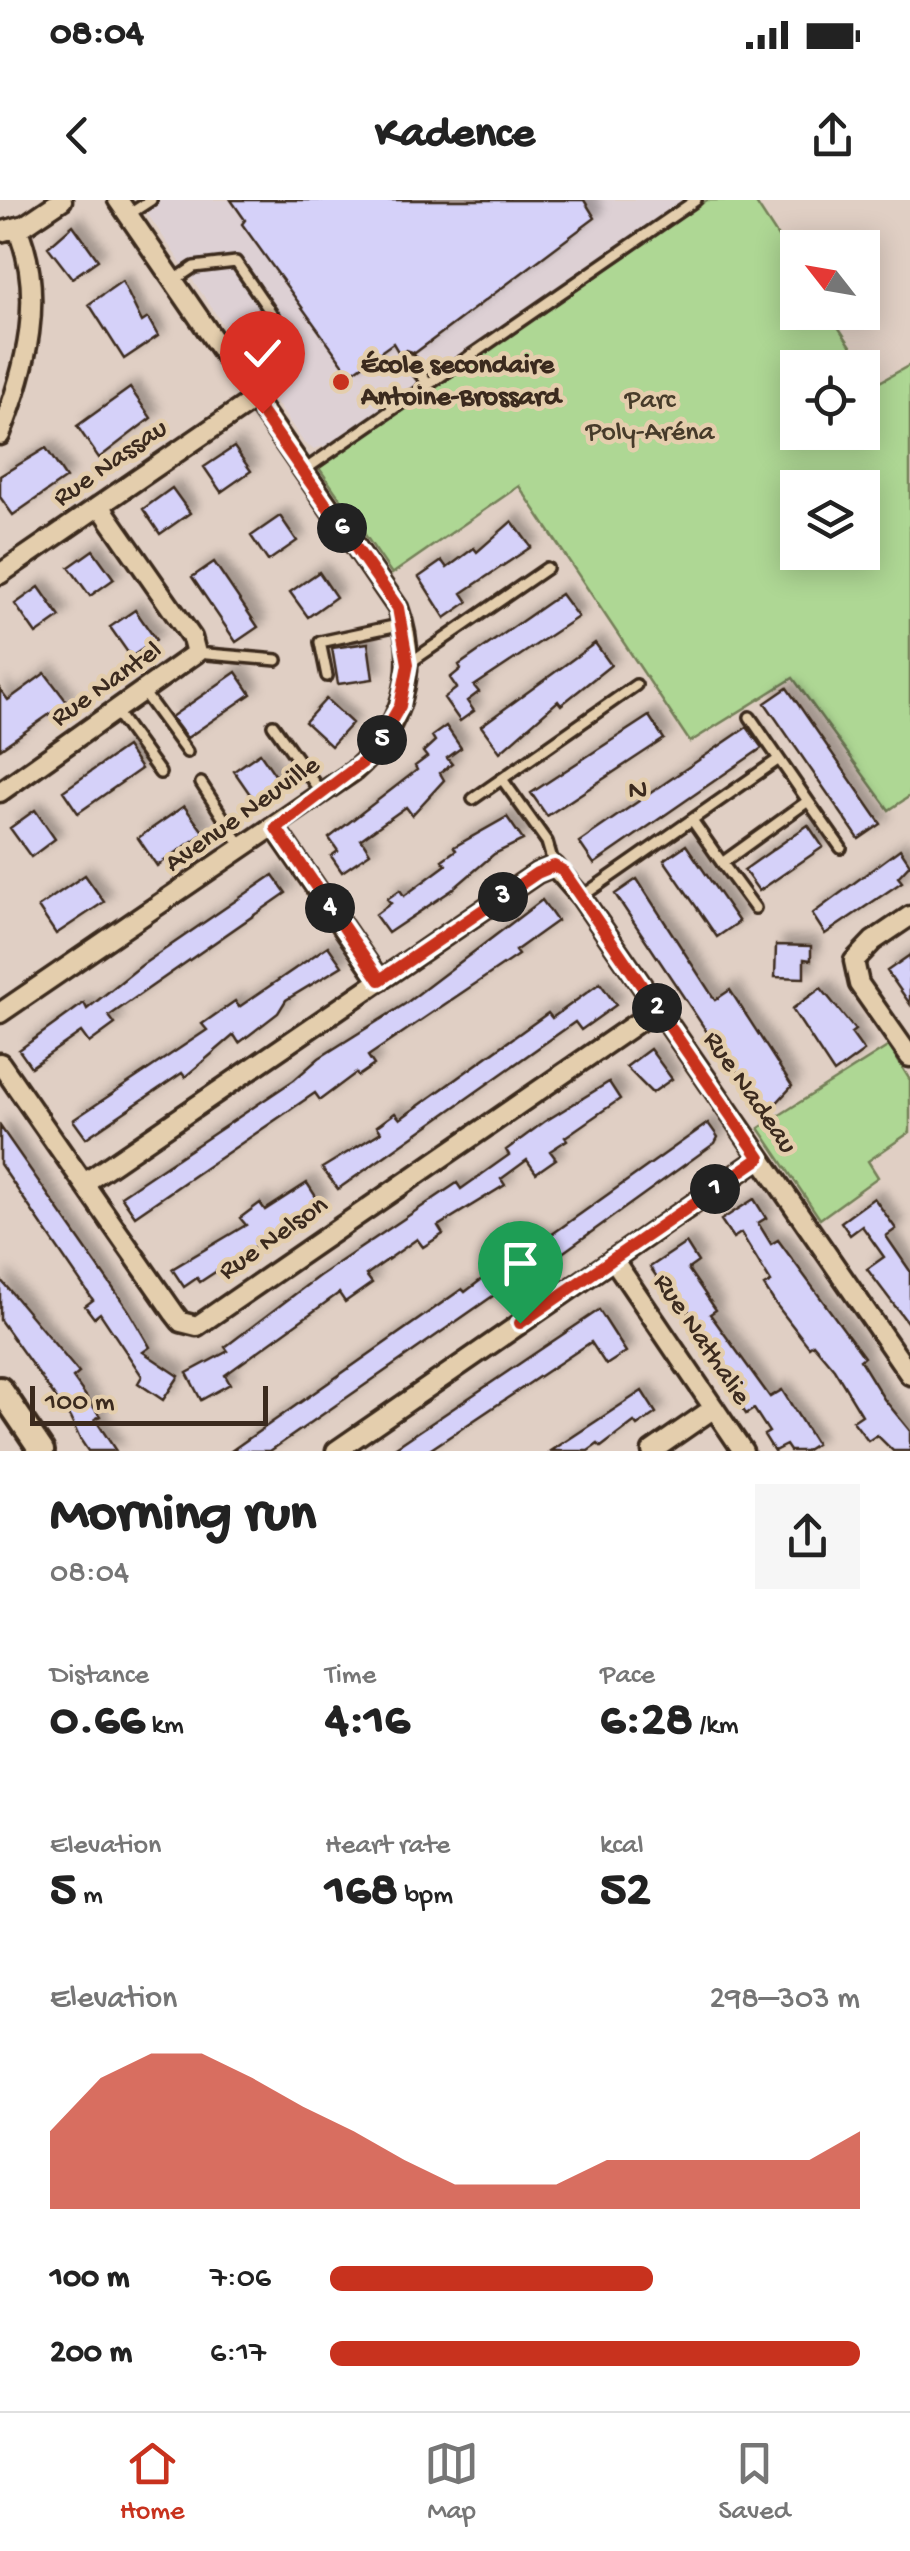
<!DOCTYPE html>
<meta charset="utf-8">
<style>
body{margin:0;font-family:"Gochi Hand",sans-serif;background:#f6f6f6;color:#222;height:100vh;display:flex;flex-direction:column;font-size:38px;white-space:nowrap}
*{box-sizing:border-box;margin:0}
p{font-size:32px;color:#767676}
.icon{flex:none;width:55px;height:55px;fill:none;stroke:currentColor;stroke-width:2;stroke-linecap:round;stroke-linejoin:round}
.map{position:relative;height:1251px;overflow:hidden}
.side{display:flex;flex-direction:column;background:#fff;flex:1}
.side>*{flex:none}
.needle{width:65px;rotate:301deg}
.tools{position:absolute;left:780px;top:30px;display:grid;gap:20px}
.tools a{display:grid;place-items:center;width:100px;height:100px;border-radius:0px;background:#fff;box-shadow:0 5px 25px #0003;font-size:50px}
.scale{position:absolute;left:30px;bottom:25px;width:238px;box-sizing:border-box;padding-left:10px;border:5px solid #3b2a1e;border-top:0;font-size:28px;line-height:35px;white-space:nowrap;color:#3b2a1e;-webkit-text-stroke:8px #e4cead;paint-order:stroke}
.pin{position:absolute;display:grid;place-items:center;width:85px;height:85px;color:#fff;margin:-102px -42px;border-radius:50% 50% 50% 0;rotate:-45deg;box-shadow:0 0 10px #0007}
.pin .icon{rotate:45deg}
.km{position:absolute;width:50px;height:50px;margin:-25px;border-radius:50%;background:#222;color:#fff;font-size:28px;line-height:50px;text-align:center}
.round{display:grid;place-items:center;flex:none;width:105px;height:105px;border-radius:0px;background:#f6f6f6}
.overview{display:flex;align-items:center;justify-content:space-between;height:170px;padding:0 50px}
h1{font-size:55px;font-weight:700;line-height:75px}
.figures{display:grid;grid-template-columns:repeat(3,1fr);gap:15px;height:170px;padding:10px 50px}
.figures div{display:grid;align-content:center}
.figures b{font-size:50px;font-weight:700}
.figures small{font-size:28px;font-weight:400}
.figures p{font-size:28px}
.chart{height:280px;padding:20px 50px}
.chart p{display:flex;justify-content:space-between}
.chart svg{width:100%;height:180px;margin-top:10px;fill:#c8321e;opacity:.7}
ul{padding:0 50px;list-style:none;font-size:32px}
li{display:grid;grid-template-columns:160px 120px 1fr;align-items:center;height:75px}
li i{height:25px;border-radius:12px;background:#c8321e}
.status{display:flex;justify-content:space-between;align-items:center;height:70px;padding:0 50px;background:#fff;direction:ltr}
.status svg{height:28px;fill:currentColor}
header{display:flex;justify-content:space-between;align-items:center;height:130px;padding:0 50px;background:#fff;font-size:45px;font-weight:700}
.menu{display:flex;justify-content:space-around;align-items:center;height:140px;border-top:2px solid #e0e0e0;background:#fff;font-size:28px;color:#767676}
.menu a{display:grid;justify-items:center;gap:5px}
.menu .on{color:#c8321e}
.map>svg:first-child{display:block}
.built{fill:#ddd0d4}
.green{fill:#aed794;stroke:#748059;stroke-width:2.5;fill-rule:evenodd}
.building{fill:#d5d1f9;stroke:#3b2a1e;stroke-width:2.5;filter:url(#shadow)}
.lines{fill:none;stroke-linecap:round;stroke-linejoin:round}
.service-casing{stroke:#3b2a1e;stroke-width:16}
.minor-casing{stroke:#3b2a1e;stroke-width:25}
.tertiary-casing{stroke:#3b2a1e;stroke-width:30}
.service{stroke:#e4cead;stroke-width:9}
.minor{stroke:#e4cead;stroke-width:18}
.tertiary{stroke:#e4cead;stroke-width:22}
.route-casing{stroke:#fff;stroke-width:20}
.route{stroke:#c8321e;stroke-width:12}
.poi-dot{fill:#c8321e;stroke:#e4cead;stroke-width:4}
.labels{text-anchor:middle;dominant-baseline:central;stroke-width:9;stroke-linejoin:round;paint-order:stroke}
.poi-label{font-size:28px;font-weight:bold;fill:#3b2a1e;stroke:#e4cead;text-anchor:start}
.park-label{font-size:28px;fill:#463b2a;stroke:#e4cead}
.street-label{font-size:28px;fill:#3b2a1e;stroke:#e4cead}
.neighbourhood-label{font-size:30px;letter-spacing:2.5px;fill:#3b2a1e;stroke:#e4cead}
</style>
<div class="status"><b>08:04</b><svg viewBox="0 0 49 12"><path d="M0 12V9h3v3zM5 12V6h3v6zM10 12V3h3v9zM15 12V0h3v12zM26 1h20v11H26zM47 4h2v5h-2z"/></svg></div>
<header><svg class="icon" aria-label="back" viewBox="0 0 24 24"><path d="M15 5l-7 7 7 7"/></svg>Kadence<svg class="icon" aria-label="share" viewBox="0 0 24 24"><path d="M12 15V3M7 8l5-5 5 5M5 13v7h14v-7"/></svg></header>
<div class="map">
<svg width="910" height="1251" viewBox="0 0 910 1251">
<defs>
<filter id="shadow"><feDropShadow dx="8" dy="-8" stdDeviation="5" flood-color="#0004"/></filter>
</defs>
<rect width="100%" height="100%" fill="#e0cfc4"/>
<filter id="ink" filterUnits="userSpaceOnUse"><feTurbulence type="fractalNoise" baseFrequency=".01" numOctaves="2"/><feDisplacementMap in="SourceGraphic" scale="20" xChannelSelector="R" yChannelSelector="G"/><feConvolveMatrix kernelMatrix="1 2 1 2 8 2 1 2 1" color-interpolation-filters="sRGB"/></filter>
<g filter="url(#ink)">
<!-- built -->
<path class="built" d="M138 0H684L328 245 313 249 304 243Z"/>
<!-- green -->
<path class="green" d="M707 0H754L797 66 798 112 829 113 876 184 910 165V596L889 610 793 478 690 542 519 286 392 374 319 268ZM798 168H862V232H798ZM798 288H862V352H798Z
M889 846 910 880V932L868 961 878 977 820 1019 759 928Z"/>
<!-- building -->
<path class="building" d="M231 0H584L595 18 415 153 406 150 400 155 393 143 350 174 242 24 245 20Z
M73 25 98 60 72 78 48 47Z
M122 81 142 122 148 118 158 136 124 159 89 104Z
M130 188 151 218 99 258 77 226Z
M234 247 251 271 221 292 204 267Z
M46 248 66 278 13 315 0 297V276Z
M172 288 190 313 160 334 143 309Z
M280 316 297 341 268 361 251 336Z
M512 321 531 347 462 393 468 402 445 418 419 377 442 361 447 368 474 348 477 352Z
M93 350 114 379 90 396 69 367Z
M214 362 258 427 236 442 192 377Z
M319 372 336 397 308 417 290 392Z
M39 387 60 417 36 434 15 404Z
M561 394 578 417 474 486 479 492 467 501 474 511 460 521 444 498 457 488 450 478 461 469 459 465Z
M135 410 156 440 131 457 110 427Z
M368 443 373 479 338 484 332 448Z
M595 443 611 465 561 505 558 501 500 552 481 526Z
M236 472 251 494 187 538 171 517Z
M45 473 67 502 0 549V489L8 500Z
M787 488 881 624 859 639 765 503Z
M326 499 352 523 331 546 305 522Z
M649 516 664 539 547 616 531 593Z
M446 526 461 548 447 558 452 564 440 573 444 580 412 615 406 607 361 639 370 653 342 672 331 656 338 651 329 638 417 570 415 566 427 557 423 552 435 541 432 536Z
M747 527 762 548 594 664 579 642Z
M126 547 141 569 78 613 63 591Z
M260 553 280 582 254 600 234 571Z
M184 606 204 633 157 666 138 638Z
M35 610 55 639 31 657 10 628Z
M507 617 523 640 494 654 452 690 388 733 375 715 391 703 387 699 400 690 404 696 446 665 442 660 456 650 454 647Z
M808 625 823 647 759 691 744 670Z
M686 645 739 722 717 737 664 660Z
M900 649 910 664 898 677 902 682 825 734 812 714Z
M85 675 104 702 56 734 38 707Z
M273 675 286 693 109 816 115 824 89 843 81 832 31 867 19 850 84 803 87 809 142 765Z
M637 679 715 800 730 790 792 886 770 910 717 847 615 694Z
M542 700 557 721 515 751 518 755 368 856 374 865 358 876 356 873 320 900 315 893 135 1016 121 996 294 880 319 858 405 804Z
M776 745 811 746V760L804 759V778L775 777Z
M328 746 342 766 286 800 278 813 239 843 234 835 185 877 182 873 86 938 73 920 207 830 202 824 235 801 239 807Z
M910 755V804L887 771Z
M600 783 616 805 581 830 575 822 338 989 322 968 381 932 377 926 395 913 400 919 548 813 552 818Z
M821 788 855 830 851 833 864 851 834 873 792 809Z
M650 849 672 879 652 893 626 867Z
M609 882 620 899 565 937 567 940 550 951 556 959 536 973 527 960 501 979 505 985 438 1026 443 1034 423 1047 417 1039 366 1075 372 1083 345 1102 339 1093 225 1175 230 1184 201 1200 187 1173 228 1151 225 1147 319 1076 457 983 461 989 509 955 506 950 544 922Z
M708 923 718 937 715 943 529 1077 526 1073 270 1251H231L462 1089 465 1092 503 1063 506 1067Z
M0 926 129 1111 150 1147 143 1152 179 1176 163 1200 138 1183 142 1176 100 1113 94 1118 85 1106 93 1100 0 964Z
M307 983 320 1003 200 1082 197 1078 184 1087 172 1069 246 1025 240 1018 260 1003 265 1010Z
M874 998 896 1029 886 1036 910 1071V1126L867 1069 884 1057 862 1026 850 1035 841 1022Z
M754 999 766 1018 758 1023 771 1044 778 1040 864 1157 860 1160 884 1199 910 1231V1251H893L877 1235 868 1241 853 1221 862 1215 834 1169 813 1144 809 1147 775 1103 764 1086 771 1082 741 1033 733 1038 721 1020Z
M686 1043 698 1062 688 1069 716 1110 710 1114 770 1197 782 1190 816 1244 805 1251H790L786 1245 774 1251 764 1235 769 1232 754 1209 746 1214 736 1199 740 1197 704 1141 708 1138 689 1111 683 1115 650 1067Z
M0 1079 79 1173 73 1178 100 1216 95 1219 116 1251H88L80 1239 70 1218 0 1120Z
M599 1110 626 1152 606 1165 591 1142 428 1251H390Z
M642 1191 656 1213 637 1226 634 1222 601 1247 598 1244 588 1251H551Z"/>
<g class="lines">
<!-- service casing -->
<g class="service-casing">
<path id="service" d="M128 15 151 0
M173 81 194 67 236 62 292 143 240 180
M408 158 428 184
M303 271 696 0
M196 453 277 460
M408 464 547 368
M327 476 320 442 403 424
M144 493 187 552
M116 512 160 573
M750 517 779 559
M273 525 322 594
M502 579 547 642 554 666
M201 583 242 647
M473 599 636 485
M808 601 841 648
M722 663 755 708
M581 697 779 559 808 601 722 663 692 620"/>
</g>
<!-- minor casing -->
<g class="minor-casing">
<path id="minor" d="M0 32 25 25 62 0
M0 235C26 170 46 95 17 28
M0 374 253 200
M0 592 196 453 192 438 100 306
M275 628 380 781
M910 716 873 741 854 761 859 784 910 857
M0 813 354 571C402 529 420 469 398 408L118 0
M0 863 174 1113 181 1122 197 1126 657 809
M86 982 537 673 554 666 581 697 910 1175
M613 1059 743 1251
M336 1251 760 958
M652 1251 714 1208"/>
</g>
<!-- tertiary casing -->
<g class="tertiary-casing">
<path id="tertiary" d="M0 1189 42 1251"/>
</g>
<!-- service -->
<use href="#service" class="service"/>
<!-- minor -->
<use href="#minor" class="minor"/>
<!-- tertiary -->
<use href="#tertiary" class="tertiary"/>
</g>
</g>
<g class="lines" filter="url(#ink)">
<!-- route casing -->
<g class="route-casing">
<path id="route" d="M262 213 398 408 408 464 400 506 370 557 276 628 380 780 537 673 554 666 563 671 760 958 520 1123"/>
</g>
<!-- route -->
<use href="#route" class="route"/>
</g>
<!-- markers -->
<circle class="poi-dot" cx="341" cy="182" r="10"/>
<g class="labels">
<!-- poi labels -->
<g class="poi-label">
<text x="361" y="166">École secondaire<tspan x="361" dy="32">Antoine-Brossard</tspan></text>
</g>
<!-- park labels -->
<g class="park-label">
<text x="650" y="201">Parc<tspan x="650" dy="32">Poly-Aréna</tspan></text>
</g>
<!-- street labels -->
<g class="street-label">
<text transform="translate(111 264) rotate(-35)">Rue Nassau</text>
<text transform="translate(107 485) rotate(-35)">Rue Nantel</text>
<text transform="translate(243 615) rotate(-35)">Avenue Neuville</text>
<text transform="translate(749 893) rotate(55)">Rue Nadeau</text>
<text transform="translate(274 1039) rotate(-35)">Rue Nelson</text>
<text transform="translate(701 1140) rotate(56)">Rue Nathalie</text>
</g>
<!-- neighbourhood labels -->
<g class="neighbourhood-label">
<text x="639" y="592">N</text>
</g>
</g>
</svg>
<div class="tools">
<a><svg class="needle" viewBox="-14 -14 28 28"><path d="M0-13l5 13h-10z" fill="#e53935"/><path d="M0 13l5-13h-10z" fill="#767676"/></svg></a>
<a><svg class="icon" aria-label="locate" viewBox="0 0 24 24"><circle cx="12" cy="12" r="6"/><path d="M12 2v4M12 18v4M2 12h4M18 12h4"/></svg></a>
<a><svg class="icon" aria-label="layers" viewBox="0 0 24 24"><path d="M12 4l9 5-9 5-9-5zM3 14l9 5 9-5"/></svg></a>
</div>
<div class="scale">100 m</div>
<div class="pin" style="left:520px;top:1123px;background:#1e9e55"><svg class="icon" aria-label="arrive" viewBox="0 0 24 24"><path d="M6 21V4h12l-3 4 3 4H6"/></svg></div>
<div class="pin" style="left:262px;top:213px;background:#d93025"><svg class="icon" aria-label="check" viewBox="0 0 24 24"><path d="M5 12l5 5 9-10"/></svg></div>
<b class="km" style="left:715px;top:989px">1</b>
<b class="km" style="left:657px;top:808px">2</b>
<b class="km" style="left:503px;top:697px">3</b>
<b class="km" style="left:330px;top:708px">4</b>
<b class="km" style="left:382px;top:540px">5</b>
<b class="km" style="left:342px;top:328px">6</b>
</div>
<section class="side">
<div class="overview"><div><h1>Morning run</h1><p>08:04</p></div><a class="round"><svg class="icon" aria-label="share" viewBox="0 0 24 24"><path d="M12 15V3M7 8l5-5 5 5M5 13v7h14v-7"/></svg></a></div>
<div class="figures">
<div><p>Distance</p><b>0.66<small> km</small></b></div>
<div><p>Time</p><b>4:16</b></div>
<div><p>Pace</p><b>6:28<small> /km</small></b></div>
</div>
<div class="figures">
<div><p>Elevation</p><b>5<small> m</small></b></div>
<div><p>Heart rate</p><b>168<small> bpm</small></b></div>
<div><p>kcal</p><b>52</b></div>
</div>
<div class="chart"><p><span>Elevation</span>298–303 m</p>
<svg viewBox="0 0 160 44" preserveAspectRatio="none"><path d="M0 44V25L10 12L20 6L30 6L40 12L50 19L60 25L70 32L80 38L90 38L100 38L110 32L120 32L130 32L140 32L150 32L160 25V44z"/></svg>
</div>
<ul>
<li><b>100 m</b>7:06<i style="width:61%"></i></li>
<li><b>200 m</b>6:17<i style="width:100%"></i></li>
</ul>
</section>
<nav class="menu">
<a class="on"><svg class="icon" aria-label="home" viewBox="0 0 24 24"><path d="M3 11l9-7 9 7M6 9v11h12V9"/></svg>Home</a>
<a><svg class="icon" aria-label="map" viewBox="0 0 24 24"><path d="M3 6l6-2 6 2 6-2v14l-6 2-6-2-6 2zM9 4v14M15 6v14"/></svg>Map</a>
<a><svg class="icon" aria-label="saved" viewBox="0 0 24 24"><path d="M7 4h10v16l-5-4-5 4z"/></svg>Saved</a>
</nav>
